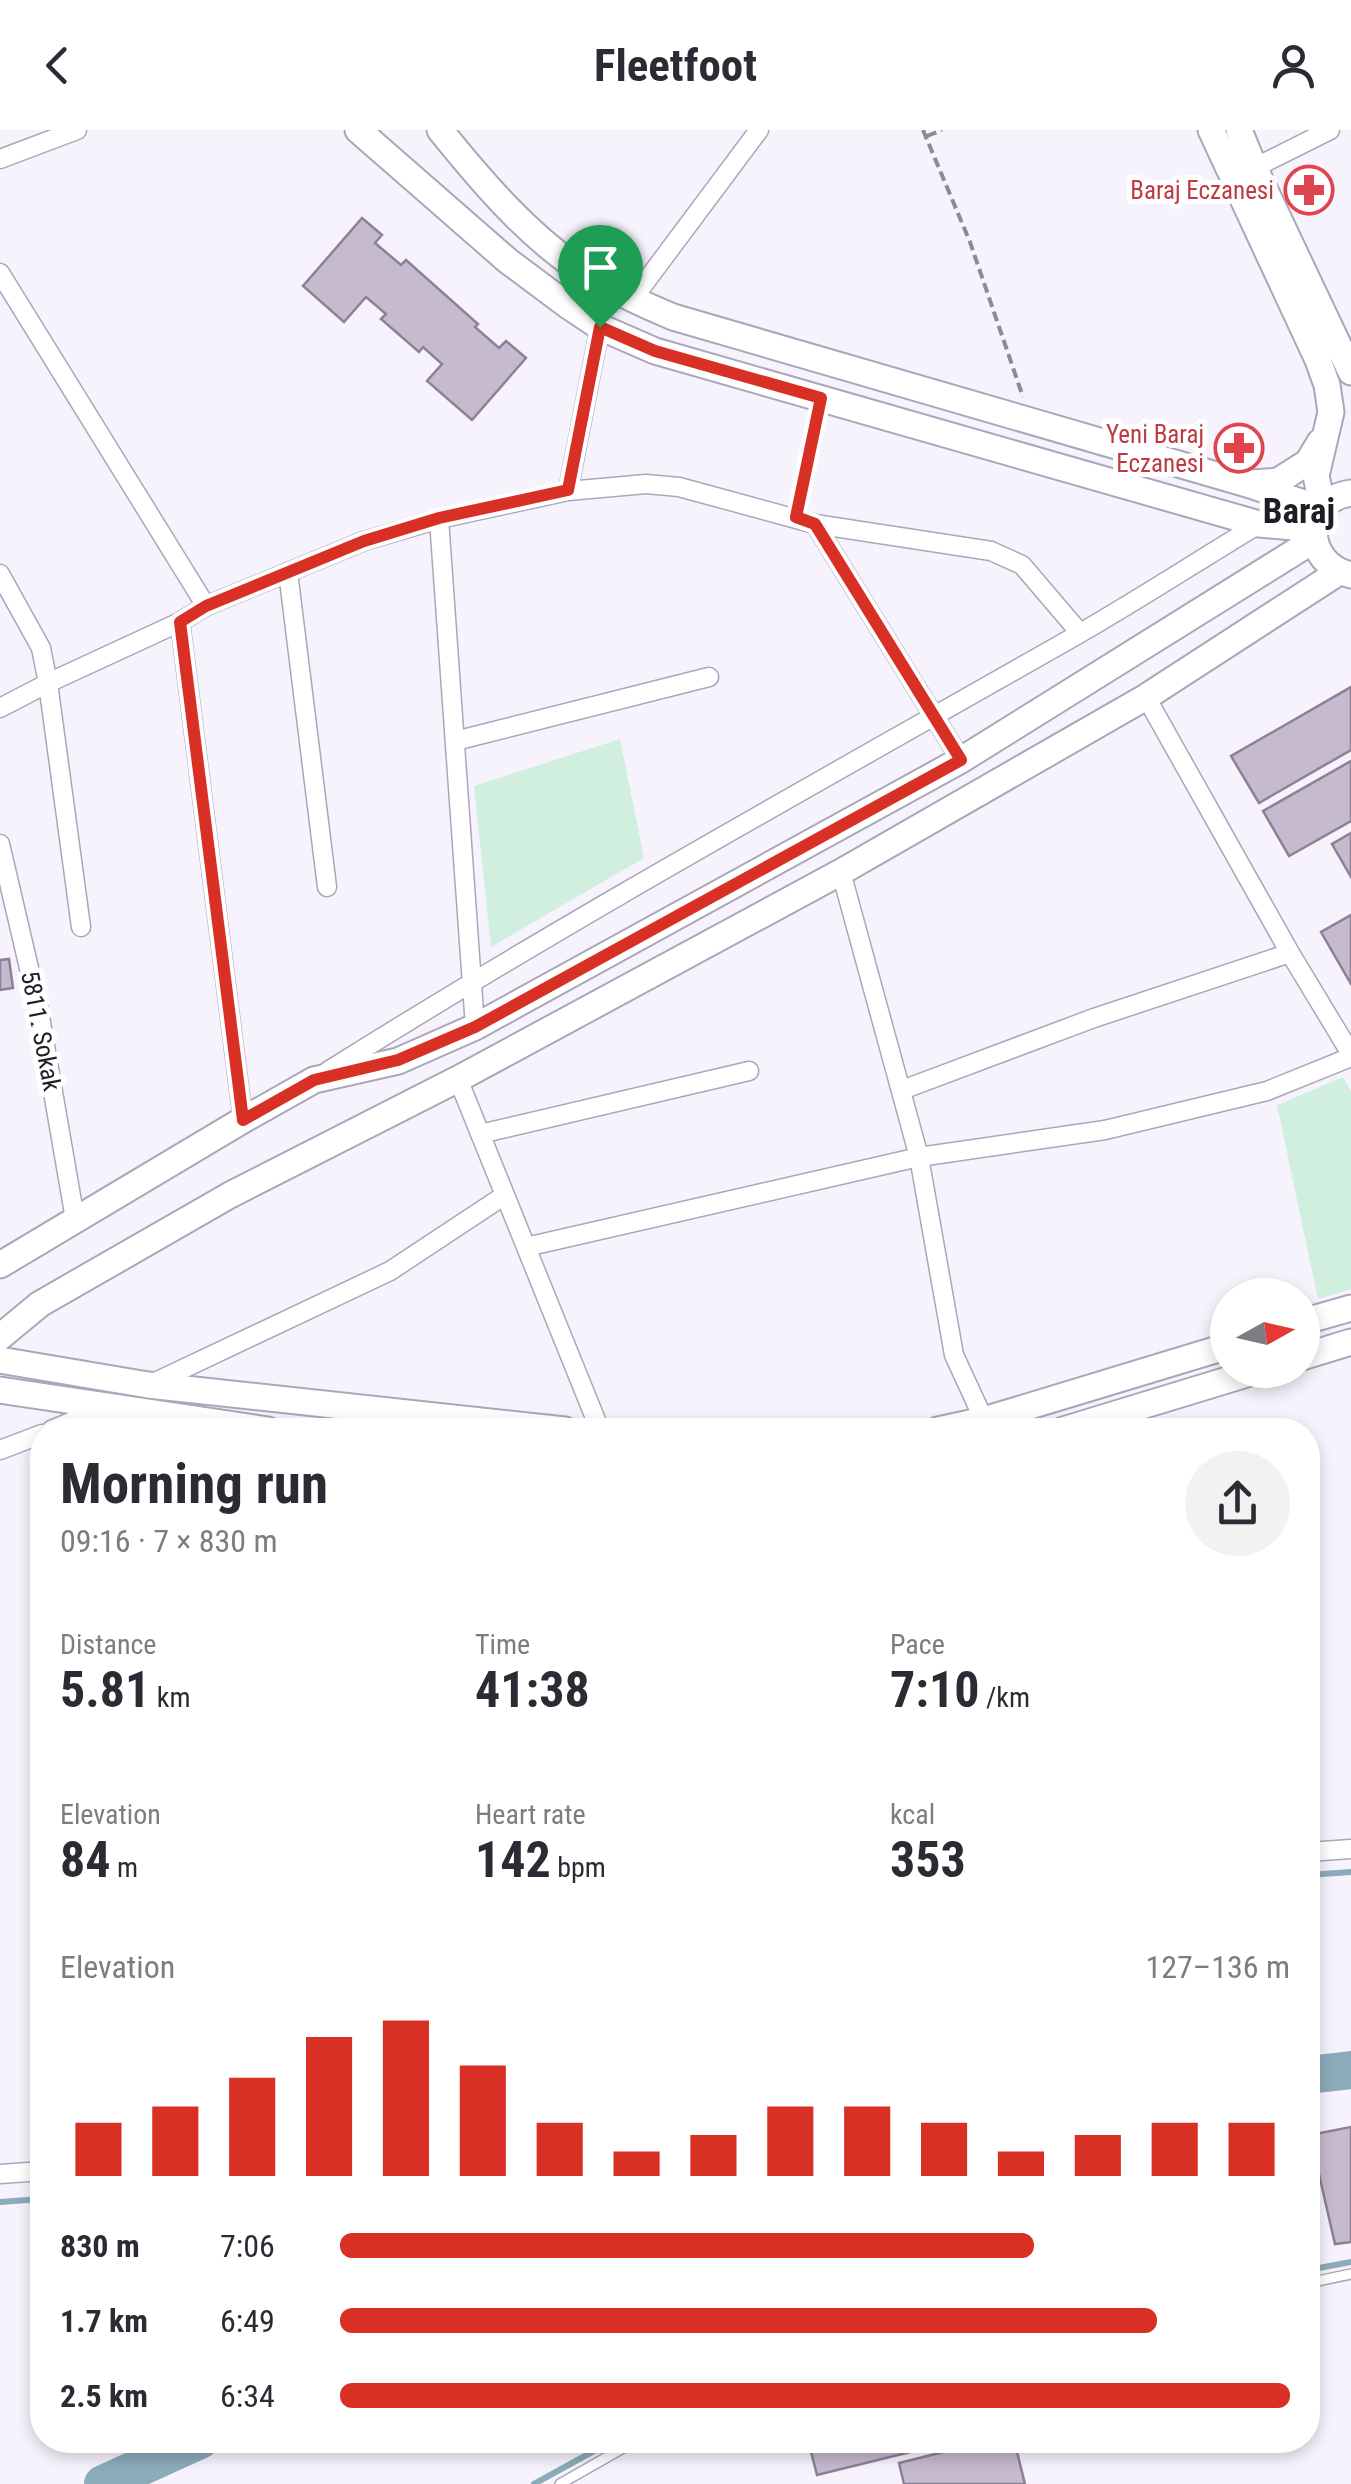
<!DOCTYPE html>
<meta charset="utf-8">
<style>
body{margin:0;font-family:"Roboto Condensed",sans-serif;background:#f2f2f3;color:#2b2b33;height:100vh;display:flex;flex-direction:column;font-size:38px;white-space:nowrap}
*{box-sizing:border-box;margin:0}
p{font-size:32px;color:#7c7c81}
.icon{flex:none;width:55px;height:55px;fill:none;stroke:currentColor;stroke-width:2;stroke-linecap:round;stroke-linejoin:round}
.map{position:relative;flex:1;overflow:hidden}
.side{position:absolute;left:30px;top:1288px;width:1290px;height:1035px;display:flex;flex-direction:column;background:#fff;border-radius:40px;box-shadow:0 5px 15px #0003}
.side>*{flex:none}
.needle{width:65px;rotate:82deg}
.fabs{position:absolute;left:1210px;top:1148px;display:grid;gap:20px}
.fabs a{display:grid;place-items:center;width:110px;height:110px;border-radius:50%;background:#fff;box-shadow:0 5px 15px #0003;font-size:50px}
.pin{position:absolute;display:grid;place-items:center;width:85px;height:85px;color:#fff;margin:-102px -42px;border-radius:50% 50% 50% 0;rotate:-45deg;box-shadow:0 0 10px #0007}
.pin .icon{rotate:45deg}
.round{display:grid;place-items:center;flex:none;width:105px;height:105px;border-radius:52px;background:#f2f2f3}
.overview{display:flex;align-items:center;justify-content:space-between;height:170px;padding:0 30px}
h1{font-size:55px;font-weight:700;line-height:75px}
.stats{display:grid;grid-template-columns:repeat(3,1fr);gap:15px;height:170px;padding:10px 30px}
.stats div{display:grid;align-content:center}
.stats b{font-size:50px;font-weight:700}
.stats small{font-size:28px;font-weight:400}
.stats p{font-size:28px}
.chart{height:280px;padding:20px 30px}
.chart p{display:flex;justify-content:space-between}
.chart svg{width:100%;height:180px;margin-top:10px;stroke:#d93025;stroke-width:6}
ul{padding:0 30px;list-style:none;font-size:32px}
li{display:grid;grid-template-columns:160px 120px 1fr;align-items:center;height:75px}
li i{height:25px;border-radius:12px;background:#d93025}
header{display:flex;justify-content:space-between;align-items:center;height:130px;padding:0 30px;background:#fff;font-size:45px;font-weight:700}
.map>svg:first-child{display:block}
.green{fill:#d1efde}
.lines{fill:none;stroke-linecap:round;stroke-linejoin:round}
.stream{stroke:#8cabbb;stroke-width:6}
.river{stroke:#8cabbb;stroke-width:38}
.building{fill:#c5bace;stroke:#8d8295;stroke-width:2.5}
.lane-casing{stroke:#ada5ba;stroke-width:12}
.street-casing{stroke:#ada5ba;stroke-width:21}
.secondary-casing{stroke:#ada5ba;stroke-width:29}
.path{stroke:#8e8b94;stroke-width:4;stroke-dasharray:10 5;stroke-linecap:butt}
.lane{stroke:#fff;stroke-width:9}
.street{stroke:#fff;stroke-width:18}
.secondary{stroke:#fff;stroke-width:25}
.route-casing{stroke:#fff;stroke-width:20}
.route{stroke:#d93025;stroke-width:12}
.labels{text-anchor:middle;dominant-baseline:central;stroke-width:10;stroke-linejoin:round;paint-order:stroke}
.health-label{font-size:25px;fill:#be3a42;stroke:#fff;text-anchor:end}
.street-label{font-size:25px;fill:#1f1c24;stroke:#fff}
.district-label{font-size:35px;font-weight:bold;fill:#1f1c24;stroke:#fff}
</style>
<header><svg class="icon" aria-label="back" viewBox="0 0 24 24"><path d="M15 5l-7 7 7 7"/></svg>Fleetfoot<svg class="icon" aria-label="person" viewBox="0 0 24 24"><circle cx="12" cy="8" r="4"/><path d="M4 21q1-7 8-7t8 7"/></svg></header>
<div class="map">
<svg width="1351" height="2354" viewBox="0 0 1351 2354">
<rect width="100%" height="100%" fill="#f6f3fc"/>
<!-- green -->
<path class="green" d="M620 609 644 728 491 817 474 656Z
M1343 947 1351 962V1159L1318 1169 1277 975Z"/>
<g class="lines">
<!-- stream -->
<path class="stream" d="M1308 1745 1351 1742
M0 2072 42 2069
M1308 2140 1351 2132
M534 2354 614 2310"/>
<!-- river -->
<path class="river" d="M1308 1945 1351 1940
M103 2354 200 2310"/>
</g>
<!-- building -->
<path class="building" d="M362 88 382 105 375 113 401 135 406 130 478 194 475 197 499 218 506 211 526 228 472 290 427 251 442 234 423 217 419 222 381 189 386 184 366 167 344 192 303 156Z
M1351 557V620L1259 673 1231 626Z
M1351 631V691L1289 726 1263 681Z
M1351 703V747L1332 714Z
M1351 785V854L1321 802Z
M9 829 13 858 0 860V830Z
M1351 1997V2112L1335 2114 1310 2005Z
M808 2310H959L817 2345Z
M992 2310H1014L1025 2354H904L899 2333Z"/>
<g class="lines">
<!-- lane casing -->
<g class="lane-casing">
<path id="lane" d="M796 387 820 271
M1308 2153 1351 2144
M560 2354 637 2310"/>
</g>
<!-- street casing -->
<g class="street-casing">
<path id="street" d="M0 29 77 0
M1246 42 1330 0
M0 143 206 476
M632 170 759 0
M568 361 600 197
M439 389 475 897
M815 394 961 630
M288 442 327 757
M0 444 41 518 48 553 81 797
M180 492 243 990
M1146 567 1290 823 1351 924
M0 578 48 553 180 492 206 476 364 411 439 389 568 361 646 354 679 357 815 394 991 421 1022 435 1080 503
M455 611 709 547
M0 714 39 881 75 1089
M841 742 919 1027 954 1225 984 1290
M328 941C573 787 826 648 1077 505 1138 470 1198 431 1259 394
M458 949 600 1300
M902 960 1094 888 1290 823
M480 1004 749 941
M526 1117 919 1027 1105 1000 1267 961 1351 927
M149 1255 390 1141 505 1065
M51 1300 107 1277
M0 1320 42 1304
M1308 1722 1351 1719
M0 2044 42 2041"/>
</g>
<!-- secondary casing -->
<g class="secondary-casing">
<path id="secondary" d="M358 0 508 131 567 175 600 197 655 221 1259 394 1314 399
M440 0C481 51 528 106 583 142 612 160 642 174 673 187L1247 354 1322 379
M1211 0 1318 230 1327 255 1331 282 1316 346 1323 378
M1239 0 1254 37 1351 242
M1252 353 1278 351 1308 332 1320 312
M1351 363C1301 370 1303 434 1351 445
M0 1135 243 990 314 950 398 931 475 897 961 630 1314 410
M1302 1192 1351 1178
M0 1207 40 1174 230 1065 458 949 841 742 1146 567 1339 442
M1302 1227 1351 1212
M0 1230 148 1255 565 1300
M0 1260 268 1300
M938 1300 984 1290 1228 1216
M1063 1300 1260 1240"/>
</g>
<!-- path -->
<path class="path" d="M923 0 970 112 1023 267
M927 6 942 0"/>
<!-- lane -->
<use href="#lane" class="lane"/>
<!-- street -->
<use href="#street" class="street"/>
<!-- secondary -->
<use href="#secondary" class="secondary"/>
</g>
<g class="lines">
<!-- route casing -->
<g class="route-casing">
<path id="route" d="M600 197 655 221 821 268 796 387 815 394 961 630 475 897 398 930 314 950 243 990 180 492 206 476 364 411 439 388 568 360Z"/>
</g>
<!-- route -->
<use href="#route" class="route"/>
</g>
<!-- icons -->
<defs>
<g id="pharmacy-ring" transform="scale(2.5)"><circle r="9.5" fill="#fff" stroke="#e0444e" stroke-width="1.5"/><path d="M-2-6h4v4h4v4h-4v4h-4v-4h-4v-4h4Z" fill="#e0444e"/></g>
</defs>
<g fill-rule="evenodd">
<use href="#pharmacy-ring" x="1309" y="60"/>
<use href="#pharmacy-ring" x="1239" y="318"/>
</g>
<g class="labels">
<!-- health labels -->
<g class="health-label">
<text x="1274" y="60">Baraj Eczanesi</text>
<text x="1204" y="304">Yeni Baraj<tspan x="1204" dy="29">Eczanesi</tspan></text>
</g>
<!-- street labels -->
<g class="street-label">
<text transform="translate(41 901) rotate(79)">5811. Sokak</text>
</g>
<!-- district labels -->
<g class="district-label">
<text x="1299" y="381">Baraj</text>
</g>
</g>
</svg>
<div class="fabs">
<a><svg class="needle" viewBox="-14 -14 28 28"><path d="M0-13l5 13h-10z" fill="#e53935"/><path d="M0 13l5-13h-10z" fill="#7c7c81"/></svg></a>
</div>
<div class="pin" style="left:600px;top:197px;background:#1e9e55"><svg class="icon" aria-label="arrive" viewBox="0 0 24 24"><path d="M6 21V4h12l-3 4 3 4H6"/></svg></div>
<section class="side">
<div class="overview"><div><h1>Morning run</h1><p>09:16 · 7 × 830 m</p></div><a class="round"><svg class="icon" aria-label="share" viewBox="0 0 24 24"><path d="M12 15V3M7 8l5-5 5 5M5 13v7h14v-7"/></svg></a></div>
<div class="stats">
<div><p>Distance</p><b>5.81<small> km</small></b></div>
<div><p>Time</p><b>41:38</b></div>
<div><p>Pace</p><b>7:10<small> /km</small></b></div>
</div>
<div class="stats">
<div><p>Elevation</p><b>84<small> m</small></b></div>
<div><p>Heart rate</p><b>142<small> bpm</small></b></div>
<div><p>kcal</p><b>353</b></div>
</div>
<div class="chart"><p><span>Elevation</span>127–136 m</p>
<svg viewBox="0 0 160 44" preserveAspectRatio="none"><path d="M5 44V31M15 44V27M25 44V20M35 44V10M45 44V6M55 44V17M65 44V31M75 44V38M85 44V34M95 44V27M105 44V27M115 44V31M125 44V38M135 44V34M145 44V31M155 44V31"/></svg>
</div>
<ul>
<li><b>830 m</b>7:06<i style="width:73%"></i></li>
<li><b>1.7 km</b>6:49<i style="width:86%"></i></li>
<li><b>2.5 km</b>6:34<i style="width:100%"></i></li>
</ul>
</section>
</div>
